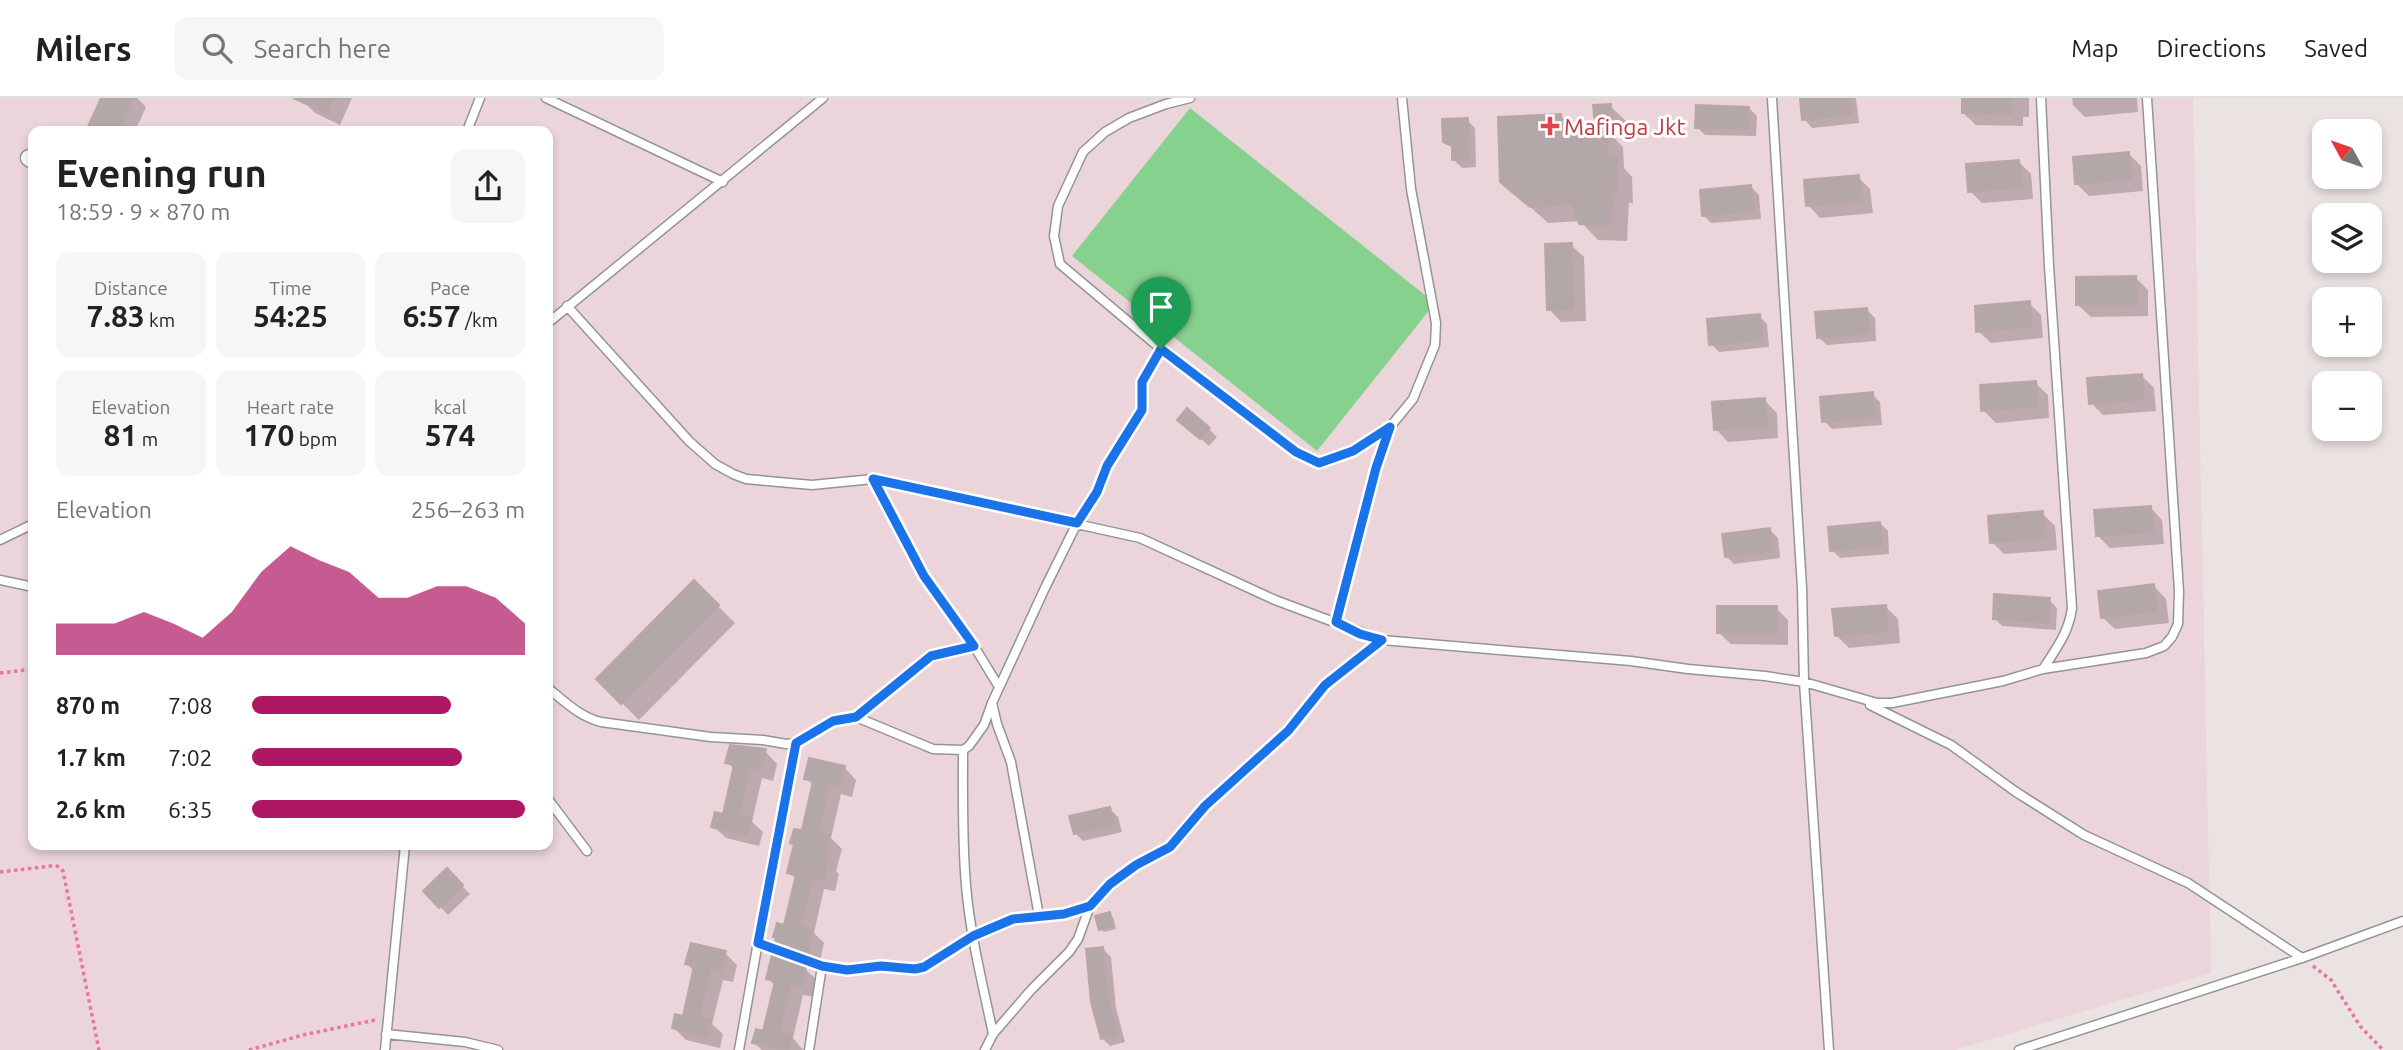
<!DOCTYPE html>
<meta charset="utf-8">
<style>
body{margin:0;font-family:Ubuntu,sans-serif;background:#f6f6f6;color:#222;height:100vh;display:flex;flex-direction:column;font-size:26px;white-space:nowrap}
*{box-sizing:border-box;margin:0}
p{font-size:23px;color:#767676}
.icon{flex:none;width:38px;height:38px;fill:none;stroke:currentColor;stroke-width:2;stroke-linecap:round;stroke-linejoin:round}
.map{position:relative;flex:1;overflow:hidden}
.panel{position:absolute;left:28px;top:28px;width:525px;height:724px;display:flex;flex-direction:column;background:#fff;border-radius:14px;box-shadow:0 4px 10px #0003}
.panel>*{flex:none}
.needle{width:46px;rotate:310deg}
.controls{position:absolute;left:2312px;top:21px;display:grid;gap:14px}
.controls a{display:grid;place-items:center;width:70px;height:70px;border-radius:14px;background:#fff;box-shadow:0 4px 10px #0003;font-size:35px}
.pin{position:absolute;display:grid;place-items:center;width:60px;height:60px;color:#fff;margin:-72px -30px;border-radius:50% 50% 50% 0;rotate:-45deg;box-shadow:0 0 7px #0007}
.pin .icon{rotate:45deg}
.round{display:grid;place-items:center;flex:none;width:74px;height:74px;border-radius:14px;background:#f6f6f6}
.head{display:flex;align-items:center;justify-content:space-between;height:119px;padding:0 28px}
h1{font-size:38px;font-weight:700;line-height:52px}
.metrics{display:grid;grid-template-columns:repeat(3,1fr);gap:10px;height:119px;padding:7px 28px}
.metrics div{display:grid;align-content:center;border-radius:14px;background:#f6f6f6;text-align:center}
.metrics b{font-size:30px;font-weight:700}
.metrics small{font-size:19px;font-weight:400}
.metrics p{font-size:19px}
.chart{height:196px;padding:14px 28px}
.chart p{display:flex;justify-content:space-between}
.chart svg{width:100%;height:126px;margin-top:7px;fill:#ae1763;opacity:.7}
ul{padding:0 28px;list-style:none;font-size:23px}
li{display:grid;grid-template-columns:112px 84px 1fr;align-items:center;height:52px}
li i{height:18px;border-radius:9px;background:#ae1763}
header{display:flex;align-items:center;gap:42px;box-sizing:border-box;height:98px;padding:0 35px;background:#fff;border-bottom:2px solid #e0e0e0}
header strong{font-size:33px}
nav{display:flex;gap:38px;margin-inline-start:auto;font-size:24px}
.search{width:490px;height:63px;background:#f6f6f6;display:flex;align-items:center;gap:18px;box-sizing:border-box;padding:0 24px;border-radius:14px;color:#767676;font-size:26px}
.map>svg:first-child{display:block}
.military{fill:#ecd5da;fill-rule:evenodd}
.pitch{fill:#87d18f}
.shadow{fill:#0003}
.building{fill:#b3a7a8;stroke:#baa5a7;stroke-width:2}
.lines{fill:none;stroke-linecap:round;stroke-linejoin:round}
.service-casing{stroke:#949494;stroke-width:11}
.minor-casing{stroke:#949494;stroke-width:19}
.path{stroke:#e875a3;stroke-width:3.5;stroke-dasharray:3.5 3.5;stroke-linecap:butt}
.service{stroke:#fff;stroke-width:8}
.minor{stroke:#fff;stroke-width:16}
.route-casing{stroke:#fff;stroke-width:14}
.route{stroke:#1a73e8;stroke-width:9}
.health-dot{fill:#e0444e;stroke:#fff;stroke-width:2.5}
.labels{text-anchor:middle;dominant-baseline:central;stroke-width:6;stroke-linejoin:round;paint-order:stroke}
.health-label{font-size:23px;fill:#be3a42;stroke:#fff;text-anchor:start}
</style>
<header>
<strong>Milers</strong>
<div class="search"><svg class="icon" aria-label="search" viewBox="0 0 24 24"><circle cx="10" cy="10" r="6"/><path d="M15 15l6 6"/></svg>Search here</div>
<nav><a>Map</a><a>Directions</a><a>Saved</a></nav>
</header>
<div class="map">
<svg width="2403" height="952" viewBox="0 0 2403 952">
<rect width="100%" height="100%" fill="#ebe3e1"/>
<!-- military -->
<path class="military" d="M0 0H2193L2211 875 1955 952H0ZM33 33H548V747H33Z"/>
<!-- pitch -->
<path class="pitch" d="M1190 10 1435 205 1317 353 1072 158Z"/>
<!-- shadow -->
<path class="shadow" d="M103 0H137L146 9 135 33H88Z
M304 0H352L340 27 315 15 303 3Z
M1802 0H1856L1859 25 1812 30 1804 21Z
M1964 0H2029V19H2023V28L1976 27 1963 15Z
M2072 0H2137L2138 14 2085 19 2073 7Z
M1610 8 1627 24V42L1607 33 1623 49 1624 70 1632 79 1633 106 1629 104 1627 143 1598 142 1580 123 1548 125 1502 84 1561 18 1577 33 1609 32 1596 18Z
M1749 10 1757 18 1756 38 1705 37 1697 29Z
M1467 22 1475 30 1476 69 1462 70 1454 62V52L1445 43Z
M2129 56 2141 68 2143 93 2089 98 2077 86Z
M2018 63 2031 76 2033 101 1982 105 1970 93Z
M1858 79 1870 91 1873 115 1820 120 1808 107Z
M1751 89 1759 97 1761 121 1711 125 1703 117Z
M1571 147 1584 159 1586 223 1561 224 1549 211Z
M2136 180 2148 192V218L2091 219 2078 207Z
M2029 205 2041 217 2043 240 1991 245 1978 233Z
M1867 212 1875 220 1876 243 1827 247 1818 239Z
M1759 218 1767 226 1769 249 1719 254 1711 246Z
M2142 278 2154 290 2156 313 2103 317 2091 305Z
M2035 285 2048 297 2049 320 1996 325 1983 312Z
M1872 296 1880 304 1882 327 1832 331 1824 323Z
M1764 302 1777 315 1778 340 1728 344 1716 331Z
M1188 329 1209 331 1217 339 1209 348Z
M2150 409 2162 422 2164 446 2110 450 2097 437Z
M2042 415 2055 428 2057 452 2004 456 1992 444Z
M1880 425 1888 433 1889 456 1840 460 1832 452Z
M1770 432 1778 440 1780 460 1734 466 1726 458Z
M694 484 735 525 639 622 598 581Z
M2154 488 2166 501 2169 525 2115 531 2102 519Z
M2049 502 2057 510 2056 532 2002 528 1994 520Z
M1885 508 1898 521 1900 545 1849 550 1836 537Z
M1776 510 1788 522V547L1731 546 1718 534Z
M765 653 777 666 773 683 762 680 752 724 763 734 759 748 726 740 713 728 724 718 735 672 727 664Z
M844 669 856 682 852 699 841 696 831 740 842 751 836 773 839 776 835 793 824 791 814 835 824 845 819 867 789 856 777 844 786 829 797 782 789 775 803 735 814 688 806 680Z
M1110 711 1118 719 1122 734 1083 743 1075 735Z
M447 772 470 796 448 817 425 793Z
M1109 816 1113 819 1116 831 1104 834 1100 831Z
M1102 850 1111 859 1116 910 1125 944 1110 948 1102 940Z
M725 855 737 867 733 884 723 882 712 926 723 936 720 950 686 942 674 930 684 920 695 874 687 866Z
M805 871 818 883 814 899 803 897 793 940 803 952H762L754 945 765 935 776 888 768 881Z"/>
<!-- building -->
<path class="building" d="M101 0H133L118 33H86Z
M293 0H334L327 15Z
M1800 0H1850L1852 17 1802 22Z
M1962 0H2012V16L1962 15Z
M1611 6 1612 27 1594 19 1593 7Z
M1696 7 1749 9 1748 31 1695 30Z
M1561 16 1562 32 1607 30 1608 57 1617 60V91L1613 89 1611 127 1579 126 1572 106 1530 109 1500 84 1498 19Z
M1468 20 1469 62H1452V48L1443 44 1442 21Z
M2129 54 2131 81 2075 86 2073 59Z
M2019 62 2022 89 1968 94 1966 66Z
M1859 77 1861 103 1806 108 1804 82Z
M1751 87 1754 113 1702 118 1700 92Z
M1572 145 1574 211 1547 212 1545 146Z
M2136 178 2137 206 2076 207V179Z
M2030 203 2032 228 1976 234 1975 208Z
M1867 210 1869 235 1817 240 1815 214Z
M1760 216 1762 242 1709 247 1707 221Z
M2142 276 2144 301 2089 306 2087 280Z
M2036 283 2038 308 1981 313 1980 287Z
M1873 294 1875 319 1822 324 1820 299Z
M1765 300 1767 328 1714 332 1712 304Z
M1187 310 1210 330 1200 341 1177 322Z
M2151 408 2153 434 2096 438 2094 412Z
M2043 413 2045 440 1990 445 1988 418Z
M1880 424 1882 448 1830 453 1828 429Z
M1770 430 1773 452 1725 459 1722 436Z
M694 482 719 507 621 606 596 581Z
M2154 486 2157 513 2101 520 2098 493Z
M1994 496 2050 500 2048 525 1993 521Z
M1886 507 1888 533 1835 538 1832 511Z
M1717 508H1777L1776 535H1717Z
M730 647 766 651 761 671 750 669 739 718 751 720 747 737 711 729 715 714 723 716 734 667 725 665Z
M809 660 845 668 840 688 829 685 818 734 830 737 824 761 828 762 823 782 812 780 800 828 813 831 807 856 775 844 776 840 773 839 777 825 784 827 796 777 787 775 794 746 790 745 794 731 802 732 813 683 804 681Z
M1110 709 1115 726 1074 736 1069 718Z
M447 770 463 787 439 810 423 793Z
M1110 814 1113 828 1099 832 1095 818Z
M691 845 726 853 721 873 710 871 699 919 711 922 707 939 672 930 675 916 683 918 694 868 685 866Z
M1103 849 1108 900 1118 936 1101 941 1091 904 1086 851Z
M772 857 806 869 802 888 791 885 779 934 792 937 789 952 752 945 756 931 763 933 775 883 766 881Z"/>
<g class="lines">
<!-- service casing -->
<g class="service-casing">
<path id="service" d="M546 0 723 84
M1190 0 1166 6 1129 20 1105 34 1083 54 1058 108 1054 138 1060 166 1161 251 1296 353 1319 365 1353 353 1390 329 1413 301 1435 247 1436 225 1411 91 1402 0
M1772 0 1802 490 1804 584 1829 952
M2041 0 2049 168 2072 510C2069 534 2056 551 2043 571
M467 33 480 0
M567 208 689 343 715 366 733 376 746 381 812 387 873 381 1140 440 1275 502 1382 542 1631 563 1688 571 1765 578 1804 584 1877 605H1892L2003 583 2043 571 2146 555 2164 548 2172 539 2178 526 2179 493 2147 0
M548 225 823 0
M873 381 924 478 974 548 999 589
M0 442 33 426
M0 482 33 489
M1336 524 1376 370 1390 329
M548 590C564 603 580 619 601 624L711 639 763 642 786 646 796 645 833 623 856 619 933 651 963 652 969 648 984 627 992 605 1044 492 1077 425 1097 394 1107 368 1142 312V284L1161 251
M992 605 997 626 1011 664 1039 818
M1870 607 1951 647 2016 694 2084 737 2188 785 2302 860
M856 619 926 561 974 548
M963 652C963 697 962 742 966 787 970 837 983 887 993 936
M548 701 587 753
M758 845 822 868 847 872 881 868 915 871 924 869 973 838 1013 821 1064 816 1090 808
M386 936 465 944 498 952
M385 952 405 747
M739 952 772 764 796 645
M809 952 822 868
M985 952 993 936 1031 892 1069 854 1078 841 1090 808 1098 797 1136 767 1170 749 1205 708 1288 633 1325 587 1382 542
M2019 952 2302 860 2403 823"/>
</g>
<!-- minor casing -->
<g class="minor-casing">
<path id="minor" d="M29 60 33 62"/>
</g>
<!-- path -->
<path class="path" d="M0 575 33 571
M0 774 51 768H57L63 773 99 952
M2313 868 2331 882 2360 928 2383 952
M249 952 303 937 375 922"/>
<!-- service -->
<use href="#service" class="service"/>
<!-- minor -->
<use href="#minor" class="minor"/>
</g>
<g class="lines">
<!-- route casing -->
<g class="route-casing">
<path id="route" d="M1161 251 1296 354 1319 365 1353 353 1390 329 1376 370 1336 524 1360 536 1382 542 1325 587 1288 633 1205 708 1170 749 1136 767 1110 786 1090 808 1064 816 1013 821 973 838 924 869 915 871 881 868 847 872 822 868 758 845 796 645 833 623 856 619 931 558 974 548 924 478 873 381 1077 425 1097 394 1107 368 1142 312V284Z"/>
</g>
<!-- route -->
<use href="#route" class="route"/>
</g>
<!-- markers -->
<path class="health-dot" d="M1546.5 17.5h7v7h7v7h-7v7h-7v-7h-7v-7h7z"/>
<g class="labels">
<!-- health labels -->
<g class="health-label">
<text x="1564" y="28">Mafinga Jkt</text>
</g>
</g>
</svg>
<div class="controls">
<a><svg class="needle" viewBox="-14 -14 28 28"><path d="M0-13l5 13h-10z" fill="#e53935"/><path d="M0 13l5-13h-10z" fill="#767676"/></svg></a>
<a><svg class="icon" aria-label="layers" viewBox="0 0 24 24"><path d="M12 4l9 5-9 5-9-5zM3 14l9 5 9-5"/></svg></a>
<a>+</a>
<a>−</a>
</div>
<div class="pin" style="left:1161px;top:251px;background:#1e9e55"><svg class="icon" aria-label="arrive" viewBox="0 0 24 24"><path d="M6 21V4h12l-3 4 3 4H6"/></svg></div>
<section class="panel">
<div class="head"><div><h1>Evening run</h1><p>18:59 · 9 × 870 m</p></div><a class="round"><svg class="icon" aria-label="share" viewBox="0 0 24 24"><path d="M12 15V3M7 8l5-5 5 5M5 13v7h14v-7"/></svg></a></div>
<div class="metrics">
<div><p>Distance</p><b>7.83<small> km</small></b></div>
<div><p>Time</p><b>54:25</b></div>
<div><p>Pace</p><b>6:57<small> /km</small></b></div>
</div>
<div class="metrics">
<div><p>Elevation</p><b>81<small> m</small></b></div>
<div><p>Heart rate</p><b>170<small> bpm</small></b></div>
<div><p>kcal</p><b>574</b></div>
</div>
<div class="chart"><p><span>Elevation</span>256–263 m</p>
<svg viewBox="0 0 160 44" preserveAspectRatio="none"><path d="M0 44V33L10 33L20 33L30 29L40 33L50 38L60 29L70 15L80 6L90 11L100 15L110 24L120 24L130 20L140 20L150 24L160 33V44z"/></svg>
</div>
<ul>
<li><b>870 m</b>7:08<i style="width:73%"></i></li>
<li><b>1.7 km</b>7:02<i style="width:77%"></i></li>
<li><b>2.6 km</b>6:35<i style="width:100%"></i></li>
</ul>
</section>
</div>
